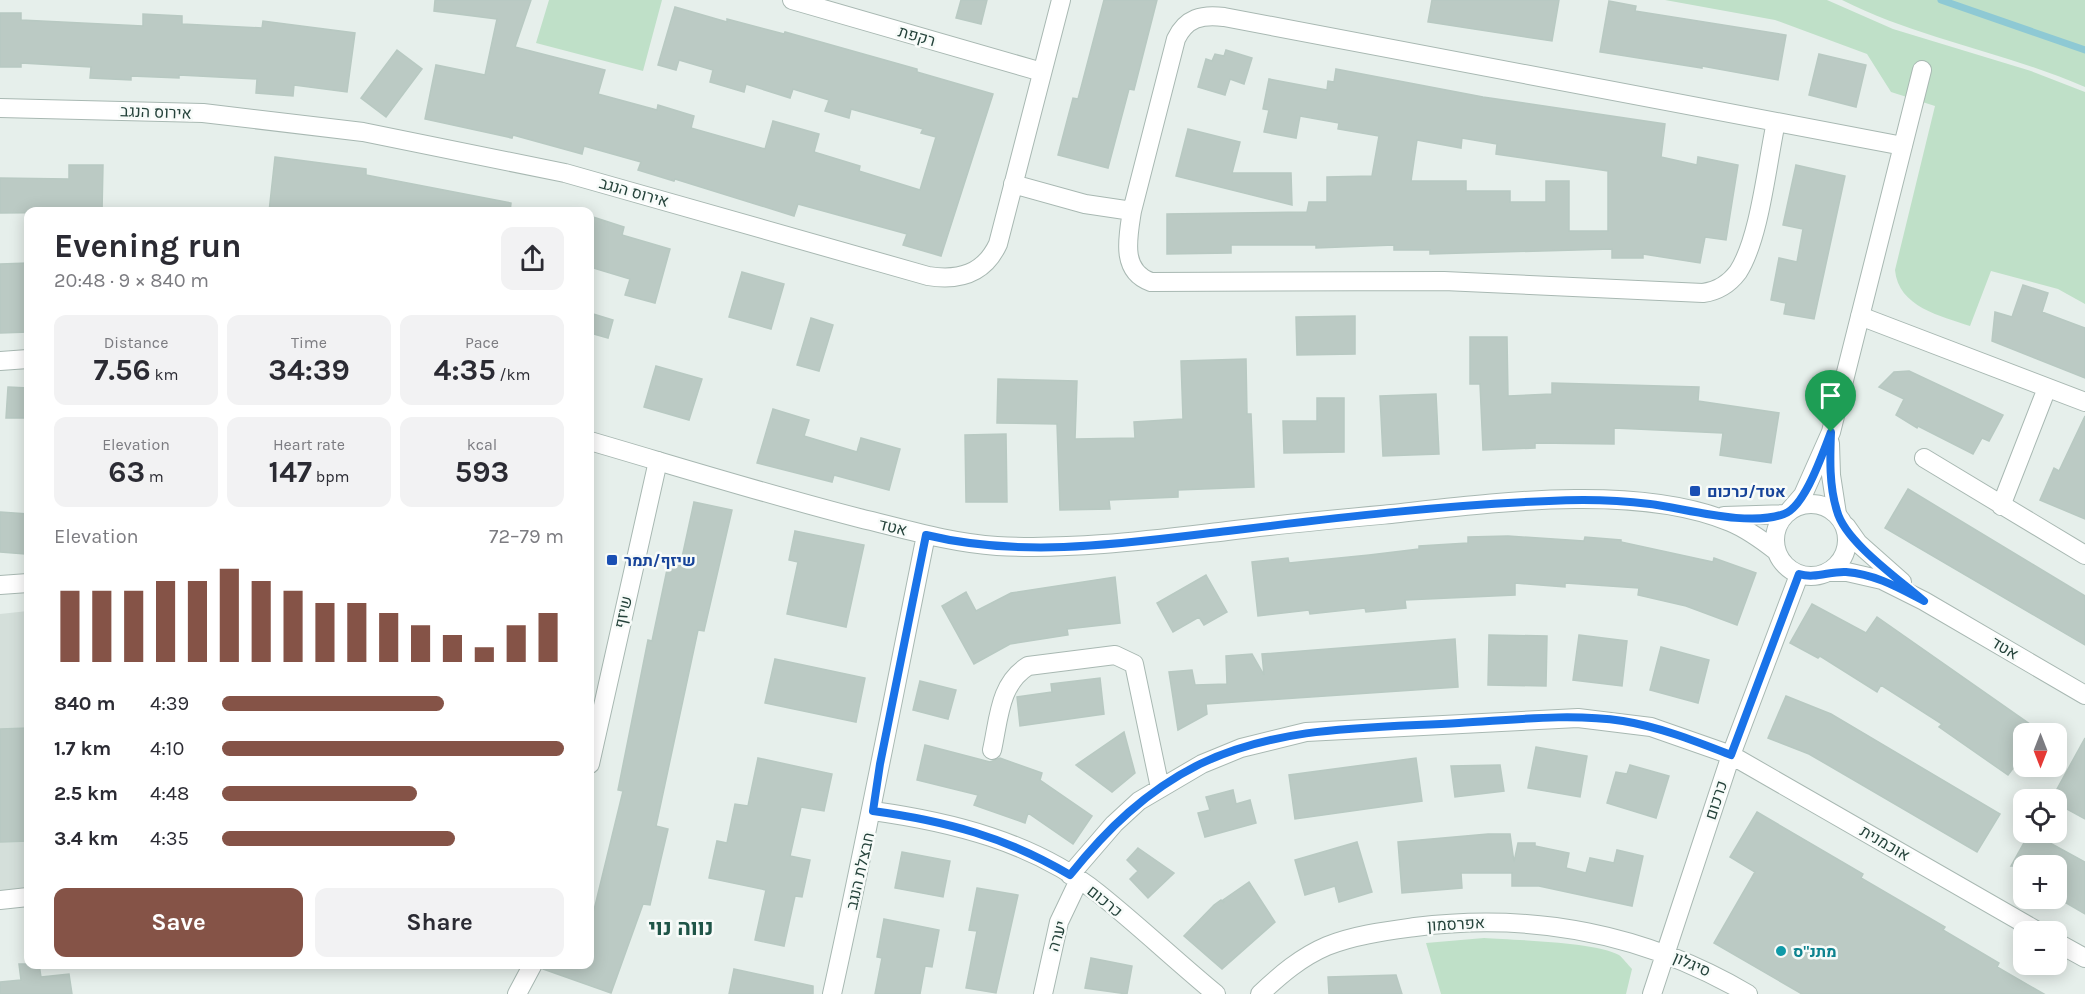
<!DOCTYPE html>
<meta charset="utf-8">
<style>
body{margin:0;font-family:Karla,Heebo,sans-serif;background:#f2f2f3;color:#2b2b33;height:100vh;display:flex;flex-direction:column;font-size:22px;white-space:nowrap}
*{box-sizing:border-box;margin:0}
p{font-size:20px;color:#7c7c81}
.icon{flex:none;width:33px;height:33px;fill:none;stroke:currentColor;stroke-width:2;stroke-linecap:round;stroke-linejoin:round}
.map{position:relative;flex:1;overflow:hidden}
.drawer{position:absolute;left:24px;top:207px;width:570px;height:762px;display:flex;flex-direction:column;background:#fff;border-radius:12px;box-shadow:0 3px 15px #0003}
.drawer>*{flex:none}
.needle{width:39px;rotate:180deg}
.tools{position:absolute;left:2013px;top:723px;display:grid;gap:12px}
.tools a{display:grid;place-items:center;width:54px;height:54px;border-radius:12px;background:#fff;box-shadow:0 3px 15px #0003;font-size:30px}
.pin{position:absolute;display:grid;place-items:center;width:51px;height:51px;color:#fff;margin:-62px -26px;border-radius:50% 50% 50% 0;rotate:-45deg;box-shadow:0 0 6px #0007}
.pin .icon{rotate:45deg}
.round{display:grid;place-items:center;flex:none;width:63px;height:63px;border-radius:12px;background:#f2f2f3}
.headline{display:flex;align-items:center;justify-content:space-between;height:102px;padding:0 30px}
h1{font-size:33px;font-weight:700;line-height:45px}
.metrics{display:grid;grid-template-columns:repeat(3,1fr);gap:9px;height:102px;padding:6px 30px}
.metrics div{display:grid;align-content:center;border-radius:12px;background:#f2f2f3;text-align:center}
.metrics b{font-size:30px;font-weight:700}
.metrics small{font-size:16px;font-weight:400}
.metrics p{font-size:16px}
.chart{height:168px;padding:12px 30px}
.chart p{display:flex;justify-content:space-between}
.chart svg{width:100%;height:108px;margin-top:6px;stroke:#855347;stroke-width:6}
.action{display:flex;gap:12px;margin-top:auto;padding:12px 30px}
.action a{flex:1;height:69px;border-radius:12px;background:#855347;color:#fff;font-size:24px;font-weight:700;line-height:69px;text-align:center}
.action a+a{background:#f2f2f3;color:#2b2b33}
ul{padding:0 30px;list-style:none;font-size:20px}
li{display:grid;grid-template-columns:96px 72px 1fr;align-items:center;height:45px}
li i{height:15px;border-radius:8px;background:#855347}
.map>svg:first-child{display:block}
.built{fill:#d4dfda}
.green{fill:#bfe0c8}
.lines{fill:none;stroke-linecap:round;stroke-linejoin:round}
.stream{stroke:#8ec9d4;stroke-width:7}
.building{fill:#bbcac4;stroke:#b8c9c2;stroke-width:1.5;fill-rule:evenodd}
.minor-casing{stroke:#a8b8b2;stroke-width:20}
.tertiary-casing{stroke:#a8b8b2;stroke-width:20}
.minor{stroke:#fff;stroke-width:18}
.tertiary{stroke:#fff;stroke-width:18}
.route-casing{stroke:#fff;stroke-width:12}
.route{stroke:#1a73e8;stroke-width:8}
.transit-dot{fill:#1a4fb4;stroke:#f7fbf9;stroke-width:2}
.culture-dot{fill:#0f9aa8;stroke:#f7fbf9;stroke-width:2}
.labels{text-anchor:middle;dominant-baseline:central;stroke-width:5;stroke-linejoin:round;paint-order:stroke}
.street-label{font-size:16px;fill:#24423a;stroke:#f7fbf9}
.transit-label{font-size:16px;font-weight:bold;fill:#164399;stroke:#f7fbf9;text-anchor:start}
.culture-label{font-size:16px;font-weight:bold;fill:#0d838f;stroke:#f7fbf9;text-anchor:start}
.district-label{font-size:22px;font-weight:bold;fill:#1f5548;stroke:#f7fbf9}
</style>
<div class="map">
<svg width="2085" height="994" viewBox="0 0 2085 994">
<rect width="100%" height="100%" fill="#e6efeb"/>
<!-- built -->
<path class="built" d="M28 611V892L0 893V614Z"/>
<!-- green -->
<path class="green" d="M549 0H662L643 71 536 43Z
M1665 0H1827L1893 29 2031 71 2085 92V304L2058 289 1991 271 1970 326C1941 316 1898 307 1895 270L1935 106 1891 92 1867 54 1775 20Z
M1842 0H2085V87C2005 52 1919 39 1842 0Z
M1484 938C1513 940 1596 942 1619 955 1623 958 1628 965 1632 969L1626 994H1441L1426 943Z"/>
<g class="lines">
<!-- stream -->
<path class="stream" d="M1941 0 2085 50"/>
</g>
<!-- building -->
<path class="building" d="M435 0H531L515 47 605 70 598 94 657 110 658 105 694 116 691 128 765 149 773 121 819 134 814 152 860 166 859 171 920 190 936 137 921 133 923 129 851 109 849 118 825 111 829 100 793 89 790 98 746 84 744 92 710 82 713 70 679 60 676 70 658 65 675 7 727 22V19L784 34 785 32 917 69V72L993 94 941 256 903 245 907 234 798 204 794 216 675 179 674 181 638 170 641 162 584 146 582 154 513 135 512 138 425 119 436 65 485 75 497 19 434 11Z
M961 0H987L981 24 956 18Z
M1104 0H1157L1134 90 1129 89 1108 168 1058 155 1073 98 1078 99Z
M1432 0H1559L1552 41 1428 22Z
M1609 1 1636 6 1635 11 1786 35 1778 80 1702 66V68L1600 52Z
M0 13H21V20L143 26V14L182 16V24L262 28 263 21 355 33 347 92 294 85 293 96 256 93 257 79 179 75V78L131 76V80L90 78 91 67 21 63V67H0Z
M397 50 422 69 386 117 361 98Z
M1226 50 1252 58 1244 84 1230 79 1225 95 1198 87 1206 59 1212 61 1215 54 1224 56Z
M1819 54 1866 65 1856 107 1809 95Z
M1336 69 1483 97 1665 124 1661 157 1697 165 1698 157 1738 165 1726 240 1705 237 1700 263 1643 254V258H1612V249L1430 254V250H1394V245L1316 248V245H1231V253L1167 254V214L1307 212 1309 202H1327V177L1372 176 1379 136 1338 129 1339 123 1300 116 1296 138 1264 132 1269 110 1263 109 1269 79 1327 90 1328 81 1334 82ZM1462 138 1497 144 1496 154 1608 171V231H1569V181H1546V202H1510V191H1466V181H1411L1417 140 1461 148Z
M1188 129 1240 142 1232 173H1291L1292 205 1176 176Z
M275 157 366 169V175L511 203 510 212H269Z
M69 165H103L102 212 0 213V178L69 179Z
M1796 165 1845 176 1814 319 1784 314 1786 303 1771 300 1779 258 1797 262 1803 229 1783 225Z
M590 216 624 227 622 235 670 249 655 303 625 295 630 279 590 267Z
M28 263V332L0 333V264Z
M742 272 784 284 771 329 729 317Z
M2023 285 2048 293 2042 312 2085 328V378L1992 341 1995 312 2012 317Z
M590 313 613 320 608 338 590 333Z
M1355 316V354L1297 355 1296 317Z
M811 318 833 325 819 371 797 365Z
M1470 337H1507L1508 396 1552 394V383L1699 387 1698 401 1779 413 1771 463 1720 455 1723 433 1614 428V444L1535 443V448L1483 450 1480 384H1470Z
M1246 359 1247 414H1251L1254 487 1178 490V497L1109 500 1110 509 1060 510 1057 424 997 423 998 379 1077 381 1075 439 1135 438 1134 422 1183 419 1181 361Z
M656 366 702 379 689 420 644 407Z
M1909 371 2003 415 1989 441 1982 438 1973 454 1918 426 1917 428 1896 415 1904 399 1879 387 1894 372Z
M8 387 28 388V418H6Z
M1436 394 1439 454 1383 456 1380 396Z
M1317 398H1344V452L1284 453 1283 421H1317Z
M773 409 809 420 804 436 857 452 861 438 900 449 889 490 834 475 832 482 757 463Z
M2085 416V519L2040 500 2054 468 2059 471Z
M1006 434 1007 502H966L965 435Z
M1908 489 2085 596V645L1885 528Z
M694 502 732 510 704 631 698 630 656 826 668 829 650 905 643 904 611 993 543 969 544 964H590V908L594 910 623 791 618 790 648 640 652 641 669 560 681 562Z
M0 512 28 514 25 554 0 552Z
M795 531 864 545 846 627 787 614 798 562 789 560Z
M1508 536 1584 541 1585 537 1621 540V542L1713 562 1714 558 1756 573 1737 625 1686 606 1638 595 1639 588 1565 583V587L1515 583V595L1405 600 1406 608 1366 612 1365 608 1310 614 1309 610 1258 616 1252 562 1288 558 1289 563 1369 555 1419 549V546L1468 543V537Z
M1206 575 1227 612 1204 625 1199 617 1173 632 1157 603Z
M1115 577 1120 623 1067 629 1068 635 1010 644 974 664 942 606 966 592 976 611 1011 593Z
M1812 604 1866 633 1877 617 2044 734H2024V754L2008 775 1939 727 1942 724 1881 685 1877 692 1820 656 1818 658 1790 643Z
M1489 635 1547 636 1546 686 1488 685Z
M1579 635 1627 641 1622 686 1573 680Z
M1455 639 1458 687 1206 704 1207 714 1178 730 1169 672 1192 670 1195 685 1227 684 1226 656 1252 654 1264 675 1262 654Z
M1661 647 1709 660 1698 703 1650 690Z
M775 659 865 678 856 722 765 703Z
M1100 678 1104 714 1020 726 1017 697 1052 692 1051 684Z
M920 681 956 690 948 719 913 710Z
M1786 696 1831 714 2000 814 1977 852 1809 754 1768 738Z
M28 728V841L0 842V729Z
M1124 732 1135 773 1112 792 1076 765Z
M2085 738V819L2056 803V800H2051Z
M925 745 990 762 1000 758 1042 773 1040 780 1092 816 1073 844 1028 813 1025 823 974 805 978 795 917 780Z
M1536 747 1587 756 1580 797 1528 788Z
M758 758 832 774 824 811 801 807 790 856 810 860 802 897 795 896 784 946 755 940 766 890 709 878 717 841 727 843 735 804 748 806Z
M1416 758 1422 801 1295 819 1289 775Z
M1500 765 1504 791 1455 797 1451 766Z
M1630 765 1669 776 1656 818 1607 803 1616 772 1627 774Z
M1233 790 1236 804 1250 800 1256 823 1205 837 1198 813 1210 810 1206 797Z
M1757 812 1863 874 1861 878 1945 927 1943 930 1999 963 1997 967 2044 994H1802L1714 943 1755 872 1730 857Z
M2030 832 2085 862V914L2056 897V866H2011Z
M1488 834H1510L1514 862 1518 843H1535V846L1569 853 1566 868 1586 873 1590 858 1614 863 1617 850 1643 856 1632 906 1539 886H1512V873H1461L1462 888 1402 893 1398 842Z
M1357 842 1372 892 1339 902 1335 886 1305 895 1295 860Z
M1138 848 1174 873 1148 898 1130 879 1138 871 1127 860Z
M902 852 950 861 943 897 895 888Z
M1249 882 1275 922 1222 969 1184 936 1214 905 1221 900 1224 903 1223 900Z
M977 888 1018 895 996 993 966 988 977 931 969 930Z
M884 919 939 930 932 967 925 966 920 994H875L882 958 877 957Z
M1091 958 1132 966 1127 994 1085 988Z
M19 964H39L41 977 69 974 72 994H0V982L21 980Z
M734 969 813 986V994H729Z
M1396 975 1402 994H1329L1328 977Z"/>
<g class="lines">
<!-- minor casing -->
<g class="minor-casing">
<path id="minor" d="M792 0 1042 72
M0 108 203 113 363 132 565 173 928 276C959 281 984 274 998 244L1061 0
M1013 184 1085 204 1132 211C1128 237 1120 271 1151 282L1444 281 1703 293C1718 291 1729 284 1738 272 1760 238 1767 163 1776 122
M1132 211 1176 39C1186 18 1202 14 1224 17L1903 146
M1860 316 2085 402
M1830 443 1831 475 1837 514
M1924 458 2085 555
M2001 506 2047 388
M1790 510 1803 495 1831 432 1922 70
M0 585 28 583
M992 750C999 719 999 684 1028 666L1115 655 1134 664 1160 788
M590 764 658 461
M873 811C952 822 1033 842 1098 893 1138 925 1176 961 1216 994
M1070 875 1114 824 1139 801 1202 764 1241 748 1306 732 1578 718 1651 727 1731 755 2039 932
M0 900 28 897
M2056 942 2085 958
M517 994 533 964
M1043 994 1059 922 1079 880
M1260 994C1280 975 1301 957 1327 946 1354 935 1386 931 1415 927 1533 912 1646 934 1748 994
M1652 994 1731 755 1799 575"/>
</g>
<!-- tertiary casing -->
<g class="tertiary-casing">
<path id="tertiary" d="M0 361 28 359
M590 441C679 467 769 495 859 518 905 529 950 543 997 546 1075 550 1150 540 1227 531 1282 524 1337 519 1391 514 1491 503 1636 483 1730 522 1747 529 1762 540 1776 551
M1775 540a36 36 0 1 1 72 0a36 36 0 1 1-72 0Z
M1724 516 1785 514
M1846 526 1858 543 1902 582
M1828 572H1847L1882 580 1924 601 2085 695
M832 994C866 841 895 688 926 535"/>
</g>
<!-- minor -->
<use href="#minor" class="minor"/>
<!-- tertiary -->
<use href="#tertiary" class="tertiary"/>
</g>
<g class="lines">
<!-- route casing -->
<g class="route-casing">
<path id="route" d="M1831 432C1830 458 1829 486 1837 511 1845 542 1900 580 1924 601 1899 588 1875 574 1846 572 1830 571 1815 579 1799 574L1731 755C1695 741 1660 727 1623 721 1569 713 1513 720 1459 723 1372 728 1281 725 1200 764 1146 791 1107 829 1070 875 1006 837 946 821 873 811L880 764 926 535C1025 559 1128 543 1228 531 1334 518 1442 505 1549 501 1583 499 1617 500 1650 504 1688 509 1748 527 1784 514 1805 507 1823 452 1831 432Z"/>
</g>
<!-- route -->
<use href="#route" class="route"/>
</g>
<!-- markers -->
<g class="transit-dot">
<rect x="1689" y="485" width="12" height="12" rx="3"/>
<rect x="606" y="554" width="12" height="12" rx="3"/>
</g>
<circle class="culture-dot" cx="1781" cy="951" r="6"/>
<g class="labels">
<!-- street labels -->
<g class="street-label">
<text transform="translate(917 36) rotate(16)">רקפת</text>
<text transform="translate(156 112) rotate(2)">אירוס הנגב</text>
<text transform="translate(634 192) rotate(16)">אירוס הנגב</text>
<text transform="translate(893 527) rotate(14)">אטד</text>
<text transform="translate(623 612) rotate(-77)">שיזף</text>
<text transform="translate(2005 648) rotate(31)">אטד</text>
<text transform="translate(1716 800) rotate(-72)">כרכום</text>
<text transform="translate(1885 843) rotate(30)">אוכמנית</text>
<text transform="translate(860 871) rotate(-77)">חבצלת הנגב</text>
<text transform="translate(1105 901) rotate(39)">כרכום</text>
<text transform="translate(1456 924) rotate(-3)">אפרסמון</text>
<text transform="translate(1057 936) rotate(-73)">יערה</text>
<text transform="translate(1692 964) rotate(24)">סיגלון</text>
</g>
<!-- transit labels -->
<g class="transit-label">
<text x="1707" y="491">אטד/כרכום</text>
<text x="624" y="560">שיזף/תמר</text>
</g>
<!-- culture labels -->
<g class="culture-label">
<text x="1793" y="951">מתנ"ס</text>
</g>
<!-- district labels -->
<g class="district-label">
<text x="681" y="928">נווה נוי</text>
</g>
</g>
</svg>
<div class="tools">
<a><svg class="needle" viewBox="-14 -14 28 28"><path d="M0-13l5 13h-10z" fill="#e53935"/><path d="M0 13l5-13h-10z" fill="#7c7c81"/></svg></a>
<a><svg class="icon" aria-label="locate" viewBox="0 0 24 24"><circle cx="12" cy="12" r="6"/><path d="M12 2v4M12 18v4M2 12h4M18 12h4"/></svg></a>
<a>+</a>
<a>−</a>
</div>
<div class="pin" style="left:1831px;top:432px;background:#1e9e55"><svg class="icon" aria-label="arrive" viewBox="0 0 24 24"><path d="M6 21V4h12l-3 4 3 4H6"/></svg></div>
<section class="drawer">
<div class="headline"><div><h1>Evening run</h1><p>20:48 · 9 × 840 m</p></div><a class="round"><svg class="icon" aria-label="share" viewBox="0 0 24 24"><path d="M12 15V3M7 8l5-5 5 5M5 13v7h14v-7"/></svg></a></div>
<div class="metrics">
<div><p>Distance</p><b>7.56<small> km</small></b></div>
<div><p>Time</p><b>34:39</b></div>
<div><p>Pace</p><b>4:35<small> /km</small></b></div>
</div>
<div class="metrics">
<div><p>Elevation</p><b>63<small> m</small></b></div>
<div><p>Heart rate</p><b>147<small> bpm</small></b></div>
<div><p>kcal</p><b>593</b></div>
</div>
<div class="chart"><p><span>Elevation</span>72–79 m</p>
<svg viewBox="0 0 160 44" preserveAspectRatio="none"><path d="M5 44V15M15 44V15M25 44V15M35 44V11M45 44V11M55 44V6M65 44V11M75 44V15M85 44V20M95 44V20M105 44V24M115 44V29M125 44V33M135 44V38M145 44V29M155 44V24"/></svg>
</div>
<ul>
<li><b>840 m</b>4:39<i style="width:65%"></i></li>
<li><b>1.7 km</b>4:10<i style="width:100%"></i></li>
<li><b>2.5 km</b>4:48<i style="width:57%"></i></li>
<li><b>3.4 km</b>4:35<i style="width:68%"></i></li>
</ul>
<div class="action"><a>Save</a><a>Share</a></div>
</section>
</div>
